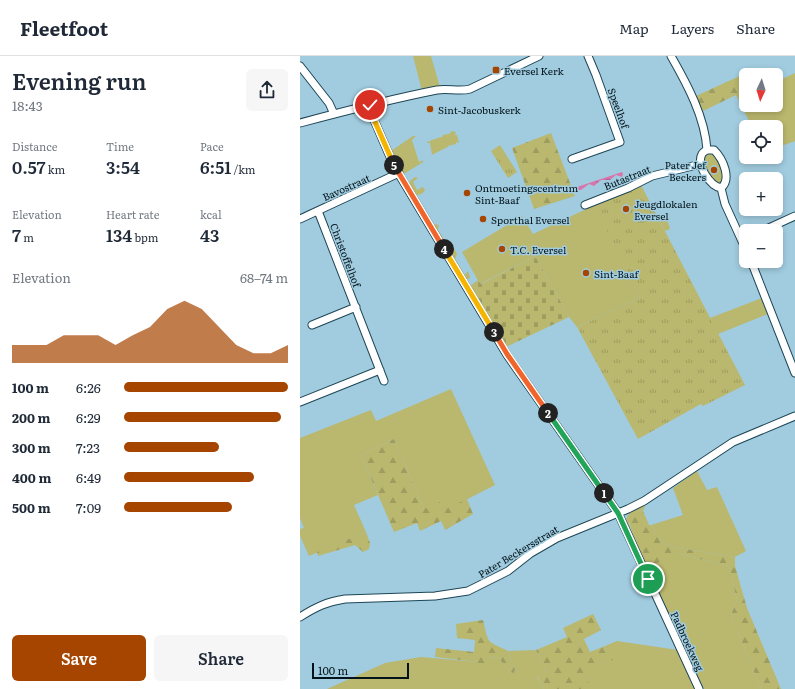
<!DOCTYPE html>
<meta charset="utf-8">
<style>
body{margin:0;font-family:Literata,serif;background:#f6f6f7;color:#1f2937;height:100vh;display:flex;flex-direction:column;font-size:15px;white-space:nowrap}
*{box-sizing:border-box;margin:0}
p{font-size:13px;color:#747a83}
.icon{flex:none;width:22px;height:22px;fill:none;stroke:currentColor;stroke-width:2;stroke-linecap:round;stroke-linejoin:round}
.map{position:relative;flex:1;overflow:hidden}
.details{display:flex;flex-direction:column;background:#fff;width:300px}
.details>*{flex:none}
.needle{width:26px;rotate:184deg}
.fabs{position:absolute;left:439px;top:12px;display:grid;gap:8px}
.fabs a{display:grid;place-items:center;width:44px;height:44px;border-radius:6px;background:#fff;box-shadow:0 2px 6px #0003;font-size:20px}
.scale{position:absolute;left:12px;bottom:10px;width:97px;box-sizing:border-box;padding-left:4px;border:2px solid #031319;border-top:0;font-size:11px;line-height:14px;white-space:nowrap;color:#031319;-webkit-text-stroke:3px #a1ccdf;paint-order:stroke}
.pin{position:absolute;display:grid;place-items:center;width:34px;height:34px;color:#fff;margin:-17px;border:2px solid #fff;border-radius:50%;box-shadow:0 1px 4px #0007}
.km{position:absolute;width:20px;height:20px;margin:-10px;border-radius:50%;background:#222;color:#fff;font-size:11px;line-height:20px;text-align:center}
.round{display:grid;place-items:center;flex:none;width:42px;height:42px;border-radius:6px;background:#f6f6f7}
.overview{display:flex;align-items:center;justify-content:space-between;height:68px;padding:0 12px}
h1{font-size:22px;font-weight:600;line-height:30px}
.metrics{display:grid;grid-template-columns:repeat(3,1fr);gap:6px;height:68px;padding:4px 12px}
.metrics div{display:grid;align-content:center}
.metrics b{font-size:17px;font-weight:600}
.metrics small{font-size:11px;font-weight:400}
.metrics p{font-size:11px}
.chart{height:112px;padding:8px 12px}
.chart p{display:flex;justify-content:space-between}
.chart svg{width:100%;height:72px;margin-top:4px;fill:#a64500;opacity:.7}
.cta{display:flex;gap:8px;margin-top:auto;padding:8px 12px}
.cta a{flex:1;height:46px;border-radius:6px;background:#a64500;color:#fff;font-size:16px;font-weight:600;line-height:46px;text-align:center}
.cta a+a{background:#f6f6f7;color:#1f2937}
ul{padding:0 12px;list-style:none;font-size:13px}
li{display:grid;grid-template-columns:64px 48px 1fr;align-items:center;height:30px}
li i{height:10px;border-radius:5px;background:#a64500}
header{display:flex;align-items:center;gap:24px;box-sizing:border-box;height:56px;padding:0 20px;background:#fff;border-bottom:1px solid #e0e1e3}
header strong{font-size:19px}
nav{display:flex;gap:22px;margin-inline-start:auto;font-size:14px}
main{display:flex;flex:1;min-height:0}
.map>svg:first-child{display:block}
.green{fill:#bab76e}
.forest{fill:url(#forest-firs)}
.cemetery{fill:url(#cemetery-stones)}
.park{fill:url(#park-tufts)}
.water{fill:url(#water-waves)}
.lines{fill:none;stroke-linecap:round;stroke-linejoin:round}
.minor-casing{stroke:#1d4656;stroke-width:9}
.minor{stroke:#fff;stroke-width:7}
.split-1-casing{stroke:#fff;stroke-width:8}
.split-2-casing{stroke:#fff;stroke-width:8}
.split-3-casing{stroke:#fff;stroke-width:8}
.split-4-casing{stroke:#fff;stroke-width:8}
.split-5-casing{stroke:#fff;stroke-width:8}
.split-6-casing{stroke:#fff;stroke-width:8}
.split-1{stroke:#22a559;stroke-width:5}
.split-2{stroke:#22a559;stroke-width:5}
.split-3{stroke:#f0652b;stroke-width:5}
.split-4{stroke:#f5b400;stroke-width:5}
.split-5{stroke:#f0652b;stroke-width:5}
.split-6{stroke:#f5b400;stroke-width:5}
.poi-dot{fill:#a64500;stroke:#a1ccdf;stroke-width:1.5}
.labels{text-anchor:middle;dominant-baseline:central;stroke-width:3;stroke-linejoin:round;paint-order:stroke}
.poi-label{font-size:10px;fill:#031319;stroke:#a1ccdf;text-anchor:start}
.street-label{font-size:10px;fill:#031319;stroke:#a1ccdf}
</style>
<header>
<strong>Fleetfoot</strong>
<nav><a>Map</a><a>Layers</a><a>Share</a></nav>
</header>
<main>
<section class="details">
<div class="overview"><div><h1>Evening run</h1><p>18:43</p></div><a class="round"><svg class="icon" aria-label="share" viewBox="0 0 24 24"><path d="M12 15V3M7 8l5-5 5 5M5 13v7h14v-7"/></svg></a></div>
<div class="metrics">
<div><p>Distance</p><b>0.57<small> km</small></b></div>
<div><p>Time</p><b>3:54</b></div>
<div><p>Pace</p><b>6:51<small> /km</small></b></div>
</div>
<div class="metrics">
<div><p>Elevation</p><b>7<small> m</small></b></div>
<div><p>Heart rate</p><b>134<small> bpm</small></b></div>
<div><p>kcal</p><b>43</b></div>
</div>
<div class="chart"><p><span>Elevation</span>68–74 m</p>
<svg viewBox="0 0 160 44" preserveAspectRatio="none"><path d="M0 44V33L10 33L20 33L30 27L40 27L50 27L60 33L70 27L80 22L90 11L100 6L110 11L120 22L130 33L140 38L150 38L160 33V44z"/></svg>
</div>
<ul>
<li><b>100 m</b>6:26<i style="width:100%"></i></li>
<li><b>200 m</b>6:29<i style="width:96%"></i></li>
<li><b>300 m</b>7:23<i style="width:58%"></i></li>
<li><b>400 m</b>6:49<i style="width:79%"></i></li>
<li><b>500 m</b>7:09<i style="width:66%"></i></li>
</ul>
<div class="cta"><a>Save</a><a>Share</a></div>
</section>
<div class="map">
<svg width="495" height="633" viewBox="0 0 495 633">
<defs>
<pattern id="forest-firs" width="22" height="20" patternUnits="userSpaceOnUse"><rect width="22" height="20" fill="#bab76e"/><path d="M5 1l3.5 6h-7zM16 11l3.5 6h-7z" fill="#9e9c5f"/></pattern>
<pattern id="cemetery-stones" width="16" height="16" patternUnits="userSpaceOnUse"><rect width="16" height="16" fill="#bab76e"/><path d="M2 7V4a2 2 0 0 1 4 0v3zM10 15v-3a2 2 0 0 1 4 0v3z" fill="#9e9c5f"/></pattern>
<pattern id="park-tufts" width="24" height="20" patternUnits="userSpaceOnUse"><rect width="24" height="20" fill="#bab76e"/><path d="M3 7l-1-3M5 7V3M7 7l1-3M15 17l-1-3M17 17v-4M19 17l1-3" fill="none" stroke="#9e9c5f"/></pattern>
<pattern id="water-waves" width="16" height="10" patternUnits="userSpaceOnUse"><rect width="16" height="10" fill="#d875ad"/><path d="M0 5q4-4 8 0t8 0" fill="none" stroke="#ad5f8c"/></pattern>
</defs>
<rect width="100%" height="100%" fill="#a1ccdf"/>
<!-- green -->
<path class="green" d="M113 0H131L140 31 122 35Z
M495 17V85L476 92V71H452L438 43 446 39V49H476V26Z
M152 75 156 76 155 79H157L159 87 156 86V88L148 90 147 92H145L144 93C143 93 133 98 132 99L130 87H127L128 85 130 86 131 84 136 83 137 82 142 81 143 79 149 78Z
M113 80H116L112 84 119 106 123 104V106L104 118 102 117 91 95Z
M410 98C420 101 422 115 424 124L418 129C410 121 403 113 404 100Z
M115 121 118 122 113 126 117 134 123 131 125 134C123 138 120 139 115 139L109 128 110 125Z
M295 149 340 242 277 271 269 261 235 200 180 228 162 196 222 160 233 178Z
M367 163 370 173 365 175 360 165Z
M135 168 139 169 138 174 150 193 152 189 157 198 155 203 165 219 168 215 170 221 169 223H165L134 172Z
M462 242 468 258 418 278 410 262Z
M151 333 195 429 144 455 124 453 94 383 61 399 78 439 54 449 66 476 9 500 0 480V473L4 472 0 462V382L71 354 76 365Z
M397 415 407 434 417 431 446 495 435 501 373 491 363 487 351 469 383 459 373 432Z
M346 448 343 455 337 456 329 467 333 481 335 480 376 497 429 510 437 544 431 559 461 633H404L326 467C326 455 336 453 346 448Z
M317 585 378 594 395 633H288C287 624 294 611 302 606 305 605 309 605 312 604L305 590Z
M236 594 246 615 237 620 244 633H27L85 607 121 601 179 606 184 617 189 601 199 602 209 616 214 617 215 613 208 595Z"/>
<!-- forest -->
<path class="forest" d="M444 18 446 19V39L438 43 436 39 403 55 396 40Z
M251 77 275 140 234 153 212 92Z
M94 383 124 453 140 446 144 454 167 443 173 458 145 474 141 465 120 475 117 467 94 476 61 399Z
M343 455 349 469H351L363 487 373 491 435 501V510L447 552 481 633H461L431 559 437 544 429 510 376 497 350 511 335 480 332 481C334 474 328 471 330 461L337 456Z
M66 476 70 487 69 493 63 496 55 489 18 500 17 496Z
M293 558 301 574 284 583 290 596 305 590 313 604C310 605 306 605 303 606 295 610 287 624 288 633H244L237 619 246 615 236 594 267 581 263 572Z
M183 564C189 589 186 584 208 595L215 613 214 617 209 616 199 602 189 601 185 617 178 616V606L135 601 136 592 174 596 175 584 157 582 156 568Z"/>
<!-- cemetery -->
<path class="cemetery" d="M235 200 269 261 206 291 170 230 178 224 181 228Z"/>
<!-- park -->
<path class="park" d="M200 89 217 116 208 122 191 95Z
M340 127 445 329 403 350 401 348 338 383 277 271 340 242 293 146Z"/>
<!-- water -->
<path class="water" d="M322 116 323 118 322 121 316 119 310 124H301L294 130 289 128 281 134H275V133L277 131Z"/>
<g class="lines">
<!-- minor casing -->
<g class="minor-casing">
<path id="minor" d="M371 0C387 28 405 61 407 94
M0 10 29 47 34 58
M68 50 94 110 207 299 318 457 399 633
M0 67C45 55 91 43 137 34 148 32 159 36 170 33L239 0
M407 94H414C423 103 432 123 421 132 410 130 396 109 402 98 403 96 405 95 407 94Z
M272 103 320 86 296 19 288 0
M421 132 425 148 446 194
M285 149 328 132 352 120 401 108
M18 155 84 325
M0 163 99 117
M462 175 495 160
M451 205 495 317
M12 269 56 251
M0 346 80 314
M0 561C16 551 26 546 45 543L135 540 168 535 208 515 231 497 257 482 328 453 344 445 433 386 495 360"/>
</g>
<!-- minor -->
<use href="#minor" class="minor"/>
</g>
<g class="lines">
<!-- split-1 casing -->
<g class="split-1-casing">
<path id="split-1" d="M304 437 318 457 348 523"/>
</g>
<!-- split-2 casing -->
<g class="split-2-casing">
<path id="split-2" d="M248 357 304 437"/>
</g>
<!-- split-3 casing -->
<g class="split-3-casing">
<path id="split-3" d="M194 276 207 298 248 357"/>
</g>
<!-- split-4 casing -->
<g class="split-4-casing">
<path id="split-4" d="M144 193 194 276"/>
</g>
<!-- split-5 casing -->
<g class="split-5-casing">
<path id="split-5" d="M94 109 144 193"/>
</g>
<!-- split-6 casing -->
<g class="split-6-casing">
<path id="split-6" d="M70 49 68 50 94 109"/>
</g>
<!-- split-1 -->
<use href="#split-1" class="split-1"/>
<!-- split-2 -->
<use href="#split-2" class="split-2"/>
<!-- split-3 -->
<use href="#split-3" class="split-3"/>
<!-- split-4 -->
<use href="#split-4" class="split-4"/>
<!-- split-5 -->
<use href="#split-5" class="split-5"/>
<!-- split-6 -->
<use href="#split-6" class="split-6"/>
</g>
<!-- markers -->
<g class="poi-dot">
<rect x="192" y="10" width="8" height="8" rx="2"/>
<circle cx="130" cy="53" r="4"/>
<circle cx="414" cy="114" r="4"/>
<circle cx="167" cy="137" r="4"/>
<circle cx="326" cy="153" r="4"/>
<circle cx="183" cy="163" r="4"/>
<circle cx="202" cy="193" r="4"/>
<circle cx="286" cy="217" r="4"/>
</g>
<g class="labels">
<!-- poi labels -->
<g class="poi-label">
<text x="204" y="14">Eversel Kerk</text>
<text x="138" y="53">Sint-Jacobuskerk</text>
<text x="406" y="108" text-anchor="end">Pater Jef<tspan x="406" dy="12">Beckers</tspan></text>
<text x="175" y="131">Ontmoetingscentrum<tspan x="175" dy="12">Sint-Baaf</tspan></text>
<text x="334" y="147">Jeugdlokalen<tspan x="334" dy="12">Eversel</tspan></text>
<text x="191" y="163">Sporthal Eversel</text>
<text x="210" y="193">T.C. Eversel</text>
<text x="294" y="217">Sint-Baaf</text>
</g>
<!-- street labels -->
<g class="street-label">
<text transform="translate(319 52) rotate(70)">Speelhof</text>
<text transform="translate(327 121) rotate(-22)">Butastraat</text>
<text transform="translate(46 131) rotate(-24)">Bavostraat</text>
<text transform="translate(46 199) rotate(69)">Christoffelhof</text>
<text transform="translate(218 495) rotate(-31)">Pater Beckersstraat</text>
<text transform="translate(388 585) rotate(65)">Padbroekweg</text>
</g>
</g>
</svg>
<div class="fabs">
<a><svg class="needle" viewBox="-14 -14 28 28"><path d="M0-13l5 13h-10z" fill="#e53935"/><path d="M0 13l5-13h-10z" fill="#747a83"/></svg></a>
<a><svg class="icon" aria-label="locate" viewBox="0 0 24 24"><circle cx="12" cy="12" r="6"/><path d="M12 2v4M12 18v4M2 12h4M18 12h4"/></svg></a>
<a>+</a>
<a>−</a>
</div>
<div class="scale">100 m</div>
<div class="pin" style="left:348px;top:523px;background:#1e9e55"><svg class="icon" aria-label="arrive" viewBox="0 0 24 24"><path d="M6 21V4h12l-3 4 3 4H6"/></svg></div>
<div class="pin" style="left:70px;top:49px;background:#d93025"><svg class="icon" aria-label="check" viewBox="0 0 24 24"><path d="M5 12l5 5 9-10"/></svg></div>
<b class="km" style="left:304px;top:437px">1</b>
<b class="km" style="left:248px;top:357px">2</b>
<b class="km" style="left:194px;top:276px">3</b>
<b class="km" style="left:144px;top:193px">4</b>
<b class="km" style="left:94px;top:109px">5</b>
</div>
</main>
